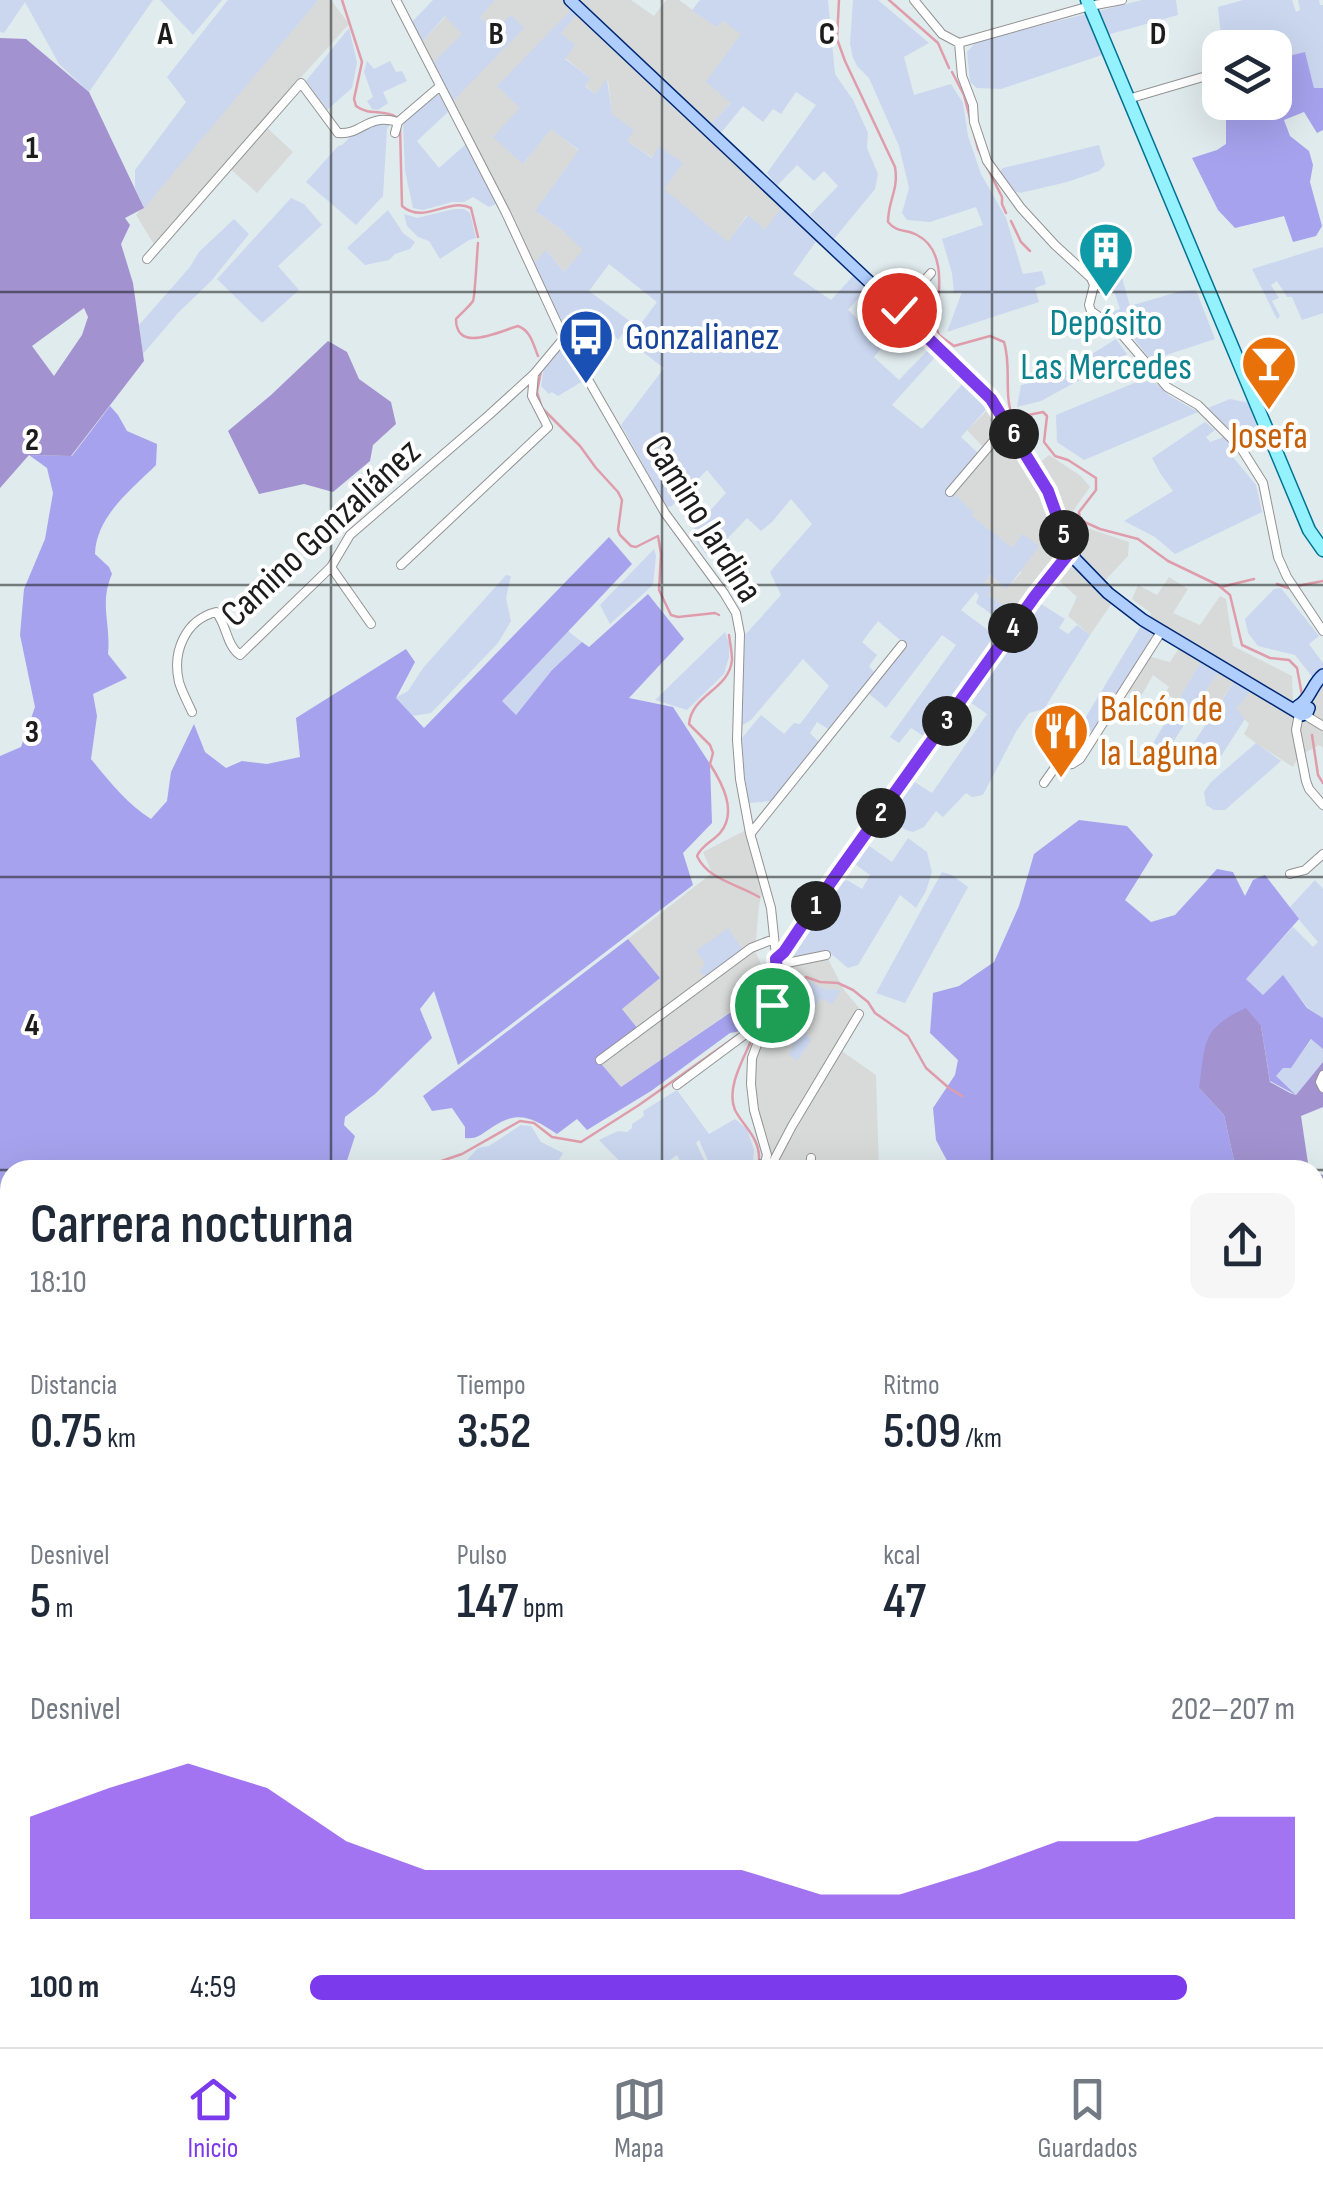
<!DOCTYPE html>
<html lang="es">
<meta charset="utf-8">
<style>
body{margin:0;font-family:"Sofia Sans Condensed",sans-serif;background:#f6f6f7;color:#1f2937;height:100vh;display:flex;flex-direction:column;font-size:38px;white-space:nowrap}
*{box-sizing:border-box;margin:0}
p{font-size:32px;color:#747a83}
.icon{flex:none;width:55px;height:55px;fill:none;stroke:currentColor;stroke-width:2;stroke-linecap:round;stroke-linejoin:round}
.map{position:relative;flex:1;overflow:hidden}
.drawer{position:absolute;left:0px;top:1160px;width:1325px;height:888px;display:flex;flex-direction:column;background:#fff;border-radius:30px 30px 0 0;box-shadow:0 10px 40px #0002}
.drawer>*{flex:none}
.buttons{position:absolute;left:1202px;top:30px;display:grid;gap:20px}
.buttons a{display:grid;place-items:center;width:90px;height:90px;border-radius:20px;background:#fff;box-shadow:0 10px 40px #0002;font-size:50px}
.pin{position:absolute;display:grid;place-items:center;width:85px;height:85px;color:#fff;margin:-42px;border:5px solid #fff;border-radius:50%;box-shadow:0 2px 10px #0007}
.km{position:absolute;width:50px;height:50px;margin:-25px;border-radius:50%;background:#222;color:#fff;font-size:28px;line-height:50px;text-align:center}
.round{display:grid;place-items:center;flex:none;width:105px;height:105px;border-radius:20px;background:#f6f6f7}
.overview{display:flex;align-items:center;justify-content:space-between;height:170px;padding:0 30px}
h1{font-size:55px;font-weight:600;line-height:75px}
.figures{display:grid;grid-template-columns:repeat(3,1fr);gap:15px;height:170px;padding:10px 30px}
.figures div{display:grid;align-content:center}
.figures b{font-size:50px;font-weight:600}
.figures small{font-size:28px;font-weight:400}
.figures p{font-size:28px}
.chart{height:280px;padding:20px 30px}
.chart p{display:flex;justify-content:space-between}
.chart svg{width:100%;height:180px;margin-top:10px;fill:#7c3aed;opacity:.7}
ul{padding:0 30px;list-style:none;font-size:32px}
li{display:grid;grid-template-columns:160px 120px 1fr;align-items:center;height:75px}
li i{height:25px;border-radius:12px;background:#7c3aed}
.tabs{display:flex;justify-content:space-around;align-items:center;height:140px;border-top:2px solid #e0e1e3;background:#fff;font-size:28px;color:#747a83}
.tabs a{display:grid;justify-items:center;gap:5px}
.tabs .on{color:#7c3aed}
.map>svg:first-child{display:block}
.residential{fill:#d8dad9}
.farmland{fill:#cad7ef}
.grass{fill:#a6a2ed}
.forest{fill:#a292d0;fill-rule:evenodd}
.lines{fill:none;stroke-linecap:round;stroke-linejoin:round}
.stream{stroke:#df9dac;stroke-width:2.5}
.minor-casing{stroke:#939393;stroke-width:10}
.secondary-casing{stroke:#002875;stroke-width:14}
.primary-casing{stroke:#007393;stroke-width:15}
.minor{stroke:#fff;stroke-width:8}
.secondary{stroke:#afcefd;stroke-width:11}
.primary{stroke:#94f2ff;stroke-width:12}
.route-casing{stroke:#fff;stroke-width:20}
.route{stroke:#7c3aed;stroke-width:12}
.grid{fill:none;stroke:#1c1c1c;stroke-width:2.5;stroke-opacity:0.55}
.labels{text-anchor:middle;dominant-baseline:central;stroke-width:8;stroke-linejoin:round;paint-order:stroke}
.culture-label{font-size:38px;fill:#0d838f;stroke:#fff}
.transit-label{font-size:38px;fill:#164399;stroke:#fff;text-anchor:start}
.food-label{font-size:38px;fill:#c56008;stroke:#fff}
.street-label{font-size:38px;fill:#1c1c1c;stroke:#fff}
.grid-label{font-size:32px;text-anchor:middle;font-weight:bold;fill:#1c1c1c;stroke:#fff;stroke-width:8;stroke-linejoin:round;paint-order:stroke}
</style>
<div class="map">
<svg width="1323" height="2047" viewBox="0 0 1323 2047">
<rect width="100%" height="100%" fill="#e0ebee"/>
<!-- residential -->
<path class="residential" d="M318 0H331L349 24 261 122 293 152 257 193 225 164 155 246 136 215Z
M495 0H564L782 207 765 231 747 215 728 243 663 189 653 158 627 141 612 114 608 80 595 94 585 85 590 78 565 58 561 33 571 10 521 108 524 163 551 128 579 151 535 211 561 229 584 250 564 272 547 251 534 264 421 43 446 16 463 33Z
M575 0H631L654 16 666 0H679L716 27 722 20 742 34 731 103 709 126Z
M994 404 1032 462 1038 464 1049 455 1081 476 1090 487 1071 514 1078 525 1129 542 1128 556 1099 587 1112 603 1090 635 1068 616 1077 597 1049 572 1019 612 1008 610 988 595 984 583 989 575 1007 588 1021 573 1012 549 972 516 950 492 985 449 967 430Z
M1169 577 1188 589 1173 613 1200 625 1220 596 1226 599 1233 646 1292 676 1293 702 1297 711 1323 673V748L1319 745 1299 756 1293 767 1257 744 1244 734 1249 724 1236 710V679L1215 710 1199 701 1219 670 1202 661 1178 701 1165 693 1169 687 1153 675 1140 698 1126 691 1148 656 1170 662 1181 645 1148 623 1151 613 1132 599 1138 585 1157 595Z
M746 830 762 894 759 905 755 951 770 983 763 1023 751 1026 736 1008 621 1087 596 1059 637 1028 621 1009 659 978 628 939 712 873 703 852Z
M827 957 844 990 861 1010 795 1113 770 1162 769 1142 760 1118 753 1083 755 1059 783 985 782 968Z
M842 1051 876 1075 879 1170H767L775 1165Z"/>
<!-- farmland -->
<path class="farmland" d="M0 0H153L89 92 59 64 25 2 4 33 0 32Z
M160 0H222L193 35Z
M228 0H318L144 208 135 188V170L186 102 167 77Z
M433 0H495L480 17 494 30 511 15 524 28 451 103 432 64 462 34 445 16 421 43 411 23Z
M700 0H828L835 74 853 100 868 133 867 148 878 174 875 189 834 239 810 215 838 186 824 171 814 181 797 165 777 186 767 173 816 105 796 92 781 114 773 109 763 122 743 106 720 134 709 126 731 103 706 82 741 34 723 21 716 27 692 10Z
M853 0H878L929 43 904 57 914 95 951 84 963 103 968 136 981 174 1006 218 1023 274 1042 271 1046 284 1035 288 1039 302 947 332 962 292 954 293 952 273 942 239 983 225 976 207 930 222 907 220 902 213 909 188 899 146 869 78 857 66 853 58 850 44Z
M1142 0H1176L1178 15 1107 35 1099 11Z
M1243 0H1292L1296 12 1300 10 1298 0H1319L1320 5H1323V88H1314L1305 52 1275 59V48L1222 47 1218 7Z
M571 10 576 15 561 33 575 45 565 59 590 78 585 86 595 94 607 79 612 114 634 130 627 141 652 158 659 146 683 163 664 189 728 242 748 215 765 230 782 207 817 240 793 274 831 300 854 275 868 287 848 310 872 332 891 311 902 322 874 357 899 380 931 347 938 354 892 405 922 429 967 379 990 405 961 437 979 454 953 493 973 512 972 516 1012 548 1023 534 1039 546 1007 589 990 575 984 583 991 589 988 595 1008 609 1011 605 1019 612 1008 626 976 603 979 596 976 592 961 610 1000 639 928 739 911 728 899 743 890 737 956 645 942 635 886 708 867 692 906 645 878 621 862 642 877 655 869 666 875 673 828 729 817 722 810 733 819 742 771 801 749 803 744 771 742 738 761 715 784 734 794 723 800 724 829 686 803 659 751 720 741 726 745 635 781 595 770 572 812 524 791 499 772 522 761 531 747 518 709 558 690 533 726 493 707 470 672 506 667 507 621 425 664 368 628 341 657 302 609 264 589 291 631 322 618 340 603 321 572 347 534 264 546 250 564 272 583 250 561 229 535 211 579 150 551 129 523 164 493 137 520 108 497 86Z
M1086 14 1102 55 1001 89 977 88 970 82 967 52 977 41Z
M349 28 357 63 352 88 327 110 306 81Z
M367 61 374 69 390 61 396 72 402 71 407 81 383 92 388 103 378 110 372 109 367 101 373 97 364 72Z
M439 93 448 112 417 141 439 168 466 144 496 204 489 207 473 197 464 202H452L423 210 413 208 405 171 403 123Z
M385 121 390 124 387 129 383 196 356 225 306 182 338 146 342 145 358 129Z
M1099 145 1105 165 1099 171 1067 182 1020 193 1012 190 999 172 1003 168Z
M291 198 304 204 322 225 278 266 299 290 262 323 217 279Z
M454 209H464L470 213 476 238 469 240 440 259 429 241 418 237 407 226 404 214 417 218Z
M388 210 403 233 415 242 410 249 395 254 389 260 365 265 347 248Z
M234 219 249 234 212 280 178 313 143 354 139 325 190 267 199 252Z
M1323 247V313L1302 320 1292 297H1287L1277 281 1271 285 1279 298 1272 301 1280 316 1277 319 1252 269Z
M1117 260 1130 306 1181 291 1196 290 1215 339 1151 360 1125 328 1105 314 1120 309 1114 291 1096 292 1099 282 1087 268Z
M1116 339 1127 354 1041 401 1017 407 1021 385 1052 379Z
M562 345 583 381 558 396 552 392 549 394 541 386 544 367Z
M1149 377 1170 396 1198 412 1084 460 1057 442 1056 415Z
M1230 399 1249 403 1265 440 1247 450 1208 408Z
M1205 422 1215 430 1206 437 1210 442 1224 437 1238 451 1232 456 1256 485 1262 512 1175 554 1155 537 1124 521 1173 491 1160 473 1152 458Z
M654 549 656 556 653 585 610 624 600 605Z
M506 575 511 576 506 598 511 621 498 643 431 713 412 716 395 698 408 691 423 668Z
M1281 588 1319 636 1309 644 1323 663V671L1314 679 1295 655 1258 646 1248 633 1245 619 1274 589Z
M1038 602 1065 619 1059 628 1068 634 1077 625 1090 635 1044 709 1029 713 1017 730 983 795 972 797 966 793 943 817 936 811 924 827 913 832 906 830 883 816 910 779 932 793 987 714 967 700Z
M1142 624 1157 634 1093 732 1081 725Z
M568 631 582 642 552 670 515 716 501 701Z
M725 632 729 643V657L724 674 687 710 655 700Z
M1202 660 1219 670 1170 747 1142 762Z
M1236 679 1252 689 1236 709 1245 719 1221 756 1193 744Z
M1256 743 1281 761 1225 810H1214L1206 805 1204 792 1211 782Z
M908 838 927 852 932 872 926 891 916 908 900 895 858 965 848 968 829 952 793 959 788 957 811 920 841 882 847 880 862 889 870 875 852 862 865 843 892 862Z
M942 872 952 875 968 887 905 1003 876 993Z
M1315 880 1323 889V1018L1308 1008 1283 976 1263 995 1245 978 1293 927 1313 947 1318 942 1289 908Z
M728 928 743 950 707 978 700 972 705 963 696 951Z
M807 980 824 989 841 990 832 1004 820 998 803 1026 807 1030 806 1035 812 1039 797 1061 789 1055 795 1040 777 1029Z
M1312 1039 1323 1049V1062L1296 1095 1275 1076 1283 1068 1291 1067Z
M677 1090 709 1134 735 1119 747 1129 754 1150 753 1161 742 1170H712L699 1140 696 1143 709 1170H684L677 1155 656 1170H628L599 1140 618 1131 627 1132 632 1128V1124L644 1116 643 1111Z
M521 1125 531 1126 541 1142 563 1153 559 1160 545 1170 459 1169 478 1148 489 1146Z"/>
<!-- grass -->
<path class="grass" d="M1305 52 1314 88H1323V130L1317 133 1304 112 1284 120 1290 136 1309 151 1313 165 1310 182 1322 226 1316 236 1293 242 1284 216 1235 228 1218 210 1192 158 1217 150 1226 144V116L1250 105V103L1275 102V59Z
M110 406 118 415 127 431 157 444 156 465C132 489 96 516 95 554L109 567 112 574C99 604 111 623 108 654L127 678 93 694 97 716 91 759C109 781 127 804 151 819L167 801 171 772 194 724 205 752 226 768 242 761 267 764 300 757 296 718 406 649 415 662 396 698 424 728 609 537 632 564 502 701 516 715 552 670 582 642 589 647 648 594 684 639 629 698 673 707 710 764 712 823 683 853 693 885 458 1065 434 991 420 1009 432 1038 375 1094 345 1117 344 1125 355 1136 344 1170H10V1432L0 1434V756L21 747 35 707 20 635 24 589 45 539 53 493 47 468 29 455 72 456Z
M1079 820 1127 826 1153 855 1125 900 1151 922 1175 915 1217 869 1233 872 1245 896 1253 880 1265 875 1299 919 1246 979 1263 995 1283 975 1307 1008 1323 1018V1049L1311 1039 1291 1068H1283L1276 1076 1296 1095 1270 1081 1261 1026 1199 1088 1224 1115 1236 1170H952L936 1140 933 1108 955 1075 958 1060 930 1033 933 993 959 986 994 962 1019 906 1034 854Z
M628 939 660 978 622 1009 638 1029 597 1059 621 1087 737 1008 749 1024 741 1031 730 1033 651 1091 587 1130 577 1119 557 1134C529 1115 516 1110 488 1130 479 1136 476 1139 465 1138V1127L452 1108 432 1111 423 1096Z"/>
<!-- forest -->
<path class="forest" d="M0 38 26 39 89 92 144 208 125 218 130 225 121 244 133 283 144 361 71 456 29 455 0 488ZM84 308 88 317 82 335 54 376 32 346Z
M328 341 347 352 359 379 391 402 396 424 373 445 370 461 333 492 304 484 259 494 228 431 271 395Z
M1246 1008 1261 1026 1270 1082 1290 1093 1296 1095 1323 1062V1107L1301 1116 1309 1170H1236L1224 1115 1199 1088C1206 1043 1200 1029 1246 1008Z
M1315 1173 1323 1175V1367L1315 1360Z"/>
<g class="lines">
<!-- stream -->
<path class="stream" d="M342 0 362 62 354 99 356 106C369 116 384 109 396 117
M839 0 837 39 845 61 895 167C899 190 888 200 888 222 897 233 906 229 917 235 950 252 937 300 936 328L939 335 954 346 990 336 1004 342C1012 367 1003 394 1013 418L1043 412 1047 416 1044 442 1055 456 1068 460 1096 478V490L1079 512 1080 520 1100 529 1138 539 1168 561 1218 585 1230 595 1242 645 1270 658 1289 660 1297 668 1302 695
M889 0 938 43 949 68
M952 72 964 95 978 149 1002 197V204L1006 213
M400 127 402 206C424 225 448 197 471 208L478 237
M1011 221 1021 242 1030 251
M478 243C477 253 475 297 473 301 469 307 461 313 456 319 456 354 500 331 518 326 531 331 533 344 538 356
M541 371 537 392 542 408 580 446 596 468 618 492 622 500 618 530 620 535 631 546 636 547 658 536 661 554 659 590 671 615 678 617 715 613 719 615
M1277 584 1288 588
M1297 586 1323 581
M1221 587 1254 579
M729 635C730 643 732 652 732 660 729 690 692 694 689 724L710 745 713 753 710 764C722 783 738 812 720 833 712 842 702 845 697 856 708 880 738 884 759 897
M1312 735 1318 775 1323 783
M806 977 820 982 838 983 853 990 868 1002 875 1013 908 1036 926 1068 949 1088 962 1096
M760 1023 769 995
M754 1034C746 1055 725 1087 735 1110 743 1126 760 1138 759 1159
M415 1170 462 1154 520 1121 534 1123 552 1137 581 1142 639 1105 738 1035
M0 1399 10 1406
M0 1707 10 1681
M1315 1747 1323 1748
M0 1850 10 1838
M682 2038 694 2047
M56 2047 61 2038
M479 2047 481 2038
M605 2047 616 2038
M757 2047 763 2038
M1057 2047 1063 2038"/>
<!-- minor casing -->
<g class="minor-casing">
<path id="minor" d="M396 0 506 213 564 338 665 513 724 593 736 613 740 634 737 740 740 779 750 833 771 908 777 965V990L752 1058 751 1084 754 1110 767 1155 763 1170
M914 0 942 34 959 43 962 76 973 105 974 122 987 161 1021 208 1055 245 1091 278 1094 285 1089 305 1091 311 1117 329 1167 387 1198 405 1241 448 1263 483 1278 557 1287 577 1323 631
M959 43 1090 6 1122 0
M1128 99 1220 72
M395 133 398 122 439 87
M147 259 301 83 338 133C363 135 366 113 398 122
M899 310 931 273
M950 492 1008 424
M401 565 548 427 532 396 534 374
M331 567 371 624
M192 712C188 703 182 692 179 682 172 652 185 620 216 612 227 625 226 645 240 655L331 567 350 535 489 415 534 374 564 338
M1299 714 1296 730 1306 781 1309 789 1323 805
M1305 715 1323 726
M1044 783 1056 766 1072 764 1080 759 1161 632
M751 833 902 645
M1290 874 1305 870 1323 854
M776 959 784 952 831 883 1035 596 1070 551
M777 965 826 955
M600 1060 751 948 774 939
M1323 1075 1320 1082 1323 1088
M677 1085 751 1030 757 1028 762 1030
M764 1165 772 1164 792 1126 859 1014
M749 1170 765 1162
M810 1170 811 1158
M1315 2014 1323 2023"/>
</g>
<!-- secondary casing -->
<g class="secondary-casing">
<path id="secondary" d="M570 0 982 388 1008 424 1048 491 1075 559 1108 593 1143 620 1302 715 1307 713 1309 708
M1297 711 1298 706C1310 700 1312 684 1323 675"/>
</g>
<!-- primary casing -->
<g class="primary-casing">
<path id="primary" d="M1087 0 1309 530 1323 550"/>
</g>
<!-- minor -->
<use href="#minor" class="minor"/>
<!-- secondary -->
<use href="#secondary" class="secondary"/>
<!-- primary -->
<use href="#primary" class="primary"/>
</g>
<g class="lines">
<!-- route casing -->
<g class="route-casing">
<path id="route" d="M772 1005 778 984 776 959 784 952 831 882 1035 596 1070 552 1048 491 991 399 899 310"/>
</g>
<!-- route -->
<use href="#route" class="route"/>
</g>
<!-- grid -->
<path class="grid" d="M331 0V1170M662 0V1170M992 0V1170M0 292H1323M0 585H1323M0 877H1323M0 1170H1323M0 1462H10M1315 1462H1323M0 1755H10M1315 1755H1323M331 2038V2047M662 2038V2047M992 2038V2047"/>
<!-- icons -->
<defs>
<g id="building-pin" transform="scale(2.875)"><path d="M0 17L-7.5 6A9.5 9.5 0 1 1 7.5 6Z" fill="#0f9aa8" stroke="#fff"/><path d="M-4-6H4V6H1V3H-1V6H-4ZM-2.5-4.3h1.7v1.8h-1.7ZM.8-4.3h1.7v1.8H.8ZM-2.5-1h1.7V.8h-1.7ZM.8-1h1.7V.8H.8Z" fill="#fff"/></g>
<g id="bus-pin" transform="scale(2.875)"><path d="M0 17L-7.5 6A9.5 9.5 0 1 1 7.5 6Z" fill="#1a4fb4" stroke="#fff"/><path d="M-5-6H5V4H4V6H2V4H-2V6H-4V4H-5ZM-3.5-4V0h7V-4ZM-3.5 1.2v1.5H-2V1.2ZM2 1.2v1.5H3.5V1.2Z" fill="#fff"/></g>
<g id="bar-pin" transform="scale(2.875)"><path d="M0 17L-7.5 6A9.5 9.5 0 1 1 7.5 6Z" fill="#e8710a" stroke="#fff"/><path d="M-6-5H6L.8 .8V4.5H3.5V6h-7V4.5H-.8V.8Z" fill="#fff"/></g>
<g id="restaurant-pin" transform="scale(2.875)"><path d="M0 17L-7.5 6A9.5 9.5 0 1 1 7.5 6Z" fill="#e8710a" stroke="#fff"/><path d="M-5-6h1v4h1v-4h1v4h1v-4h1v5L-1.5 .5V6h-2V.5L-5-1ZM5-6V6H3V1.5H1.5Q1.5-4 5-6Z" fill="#fff"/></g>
</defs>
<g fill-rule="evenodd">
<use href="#building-pin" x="1106" y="250"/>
<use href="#bus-pin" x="586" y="337"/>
<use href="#bar-pin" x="1269" y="363"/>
<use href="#restaurant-pin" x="1061" y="731"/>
</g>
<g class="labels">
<!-- culture labels -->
<g class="culture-label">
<text x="1106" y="323">Depósito<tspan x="1106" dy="44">Las Mercedes</tspan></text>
</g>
<!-- transit labels -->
<g class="transit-label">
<text x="625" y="337">Gonzalianez</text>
</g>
<!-- food labels -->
<g class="food-label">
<text x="1269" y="436">Josefa</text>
<text x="1100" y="709" text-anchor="start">Balcón de<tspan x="1100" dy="44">la Laguna</tspan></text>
</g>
<!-- street labels -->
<g class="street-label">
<text transform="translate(703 519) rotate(58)">Camino Jardina</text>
<text transform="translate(321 533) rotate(-43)">Camino Gonzaliánez</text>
</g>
</g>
<g class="grid-label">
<text x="165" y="44">A</text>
<text x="496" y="44">B</text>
<text x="827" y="44">C</text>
<text x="1158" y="44">D</text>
<text x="32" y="158">1</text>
<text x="32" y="450">2</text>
<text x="32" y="742">3</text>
<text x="32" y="1035">4</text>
</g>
</svg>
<div class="buttons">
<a><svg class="icon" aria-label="layers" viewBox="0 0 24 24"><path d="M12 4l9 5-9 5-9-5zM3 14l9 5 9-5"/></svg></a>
</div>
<div class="pin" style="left:772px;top:1005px;background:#1e9e55"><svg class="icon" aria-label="arrive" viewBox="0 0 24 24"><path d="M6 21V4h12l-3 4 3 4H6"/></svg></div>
<div class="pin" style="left:899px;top:310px;background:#d93025"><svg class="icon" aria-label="check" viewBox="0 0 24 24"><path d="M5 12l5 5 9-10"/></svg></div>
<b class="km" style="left:816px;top:906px">1</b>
<b class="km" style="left:881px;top:813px">2</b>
<b class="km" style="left:947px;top:721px">3</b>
<b class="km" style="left:1013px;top:628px">4</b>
<b class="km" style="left:1064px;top:535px">5</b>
<b class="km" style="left:1014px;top:434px">6</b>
<section class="drawer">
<div class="overview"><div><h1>Carrera nocturna</h1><p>18:10</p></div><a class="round"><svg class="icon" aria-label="share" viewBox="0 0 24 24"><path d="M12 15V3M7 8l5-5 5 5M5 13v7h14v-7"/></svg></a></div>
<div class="figures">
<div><p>Distancia</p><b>0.75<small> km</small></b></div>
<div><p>Tiempo</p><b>3:52</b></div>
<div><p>Ritmo</p><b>5:09<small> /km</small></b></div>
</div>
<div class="figures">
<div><p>Desnivel</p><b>5<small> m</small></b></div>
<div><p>Pulso</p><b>147<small> bpm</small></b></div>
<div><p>kcal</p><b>47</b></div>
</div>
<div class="chart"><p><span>Desnivel</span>202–207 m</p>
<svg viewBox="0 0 160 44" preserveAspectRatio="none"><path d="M0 44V19L10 12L20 6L30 12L40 25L50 32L60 32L70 32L80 32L90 32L100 38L110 38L120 32L130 25L140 25L150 19L160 19V44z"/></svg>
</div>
<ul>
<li><b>100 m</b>4:59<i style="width:89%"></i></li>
</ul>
</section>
</div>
<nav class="tabs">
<a class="on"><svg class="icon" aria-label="home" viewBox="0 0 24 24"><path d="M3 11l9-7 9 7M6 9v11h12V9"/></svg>Inicio</a>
<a><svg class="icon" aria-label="map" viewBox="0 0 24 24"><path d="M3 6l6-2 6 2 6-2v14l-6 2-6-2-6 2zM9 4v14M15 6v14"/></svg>Mapa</a>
<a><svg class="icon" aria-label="saved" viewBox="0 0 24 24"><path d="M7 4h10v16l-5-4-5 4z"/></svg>Guardados</a>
</nav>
